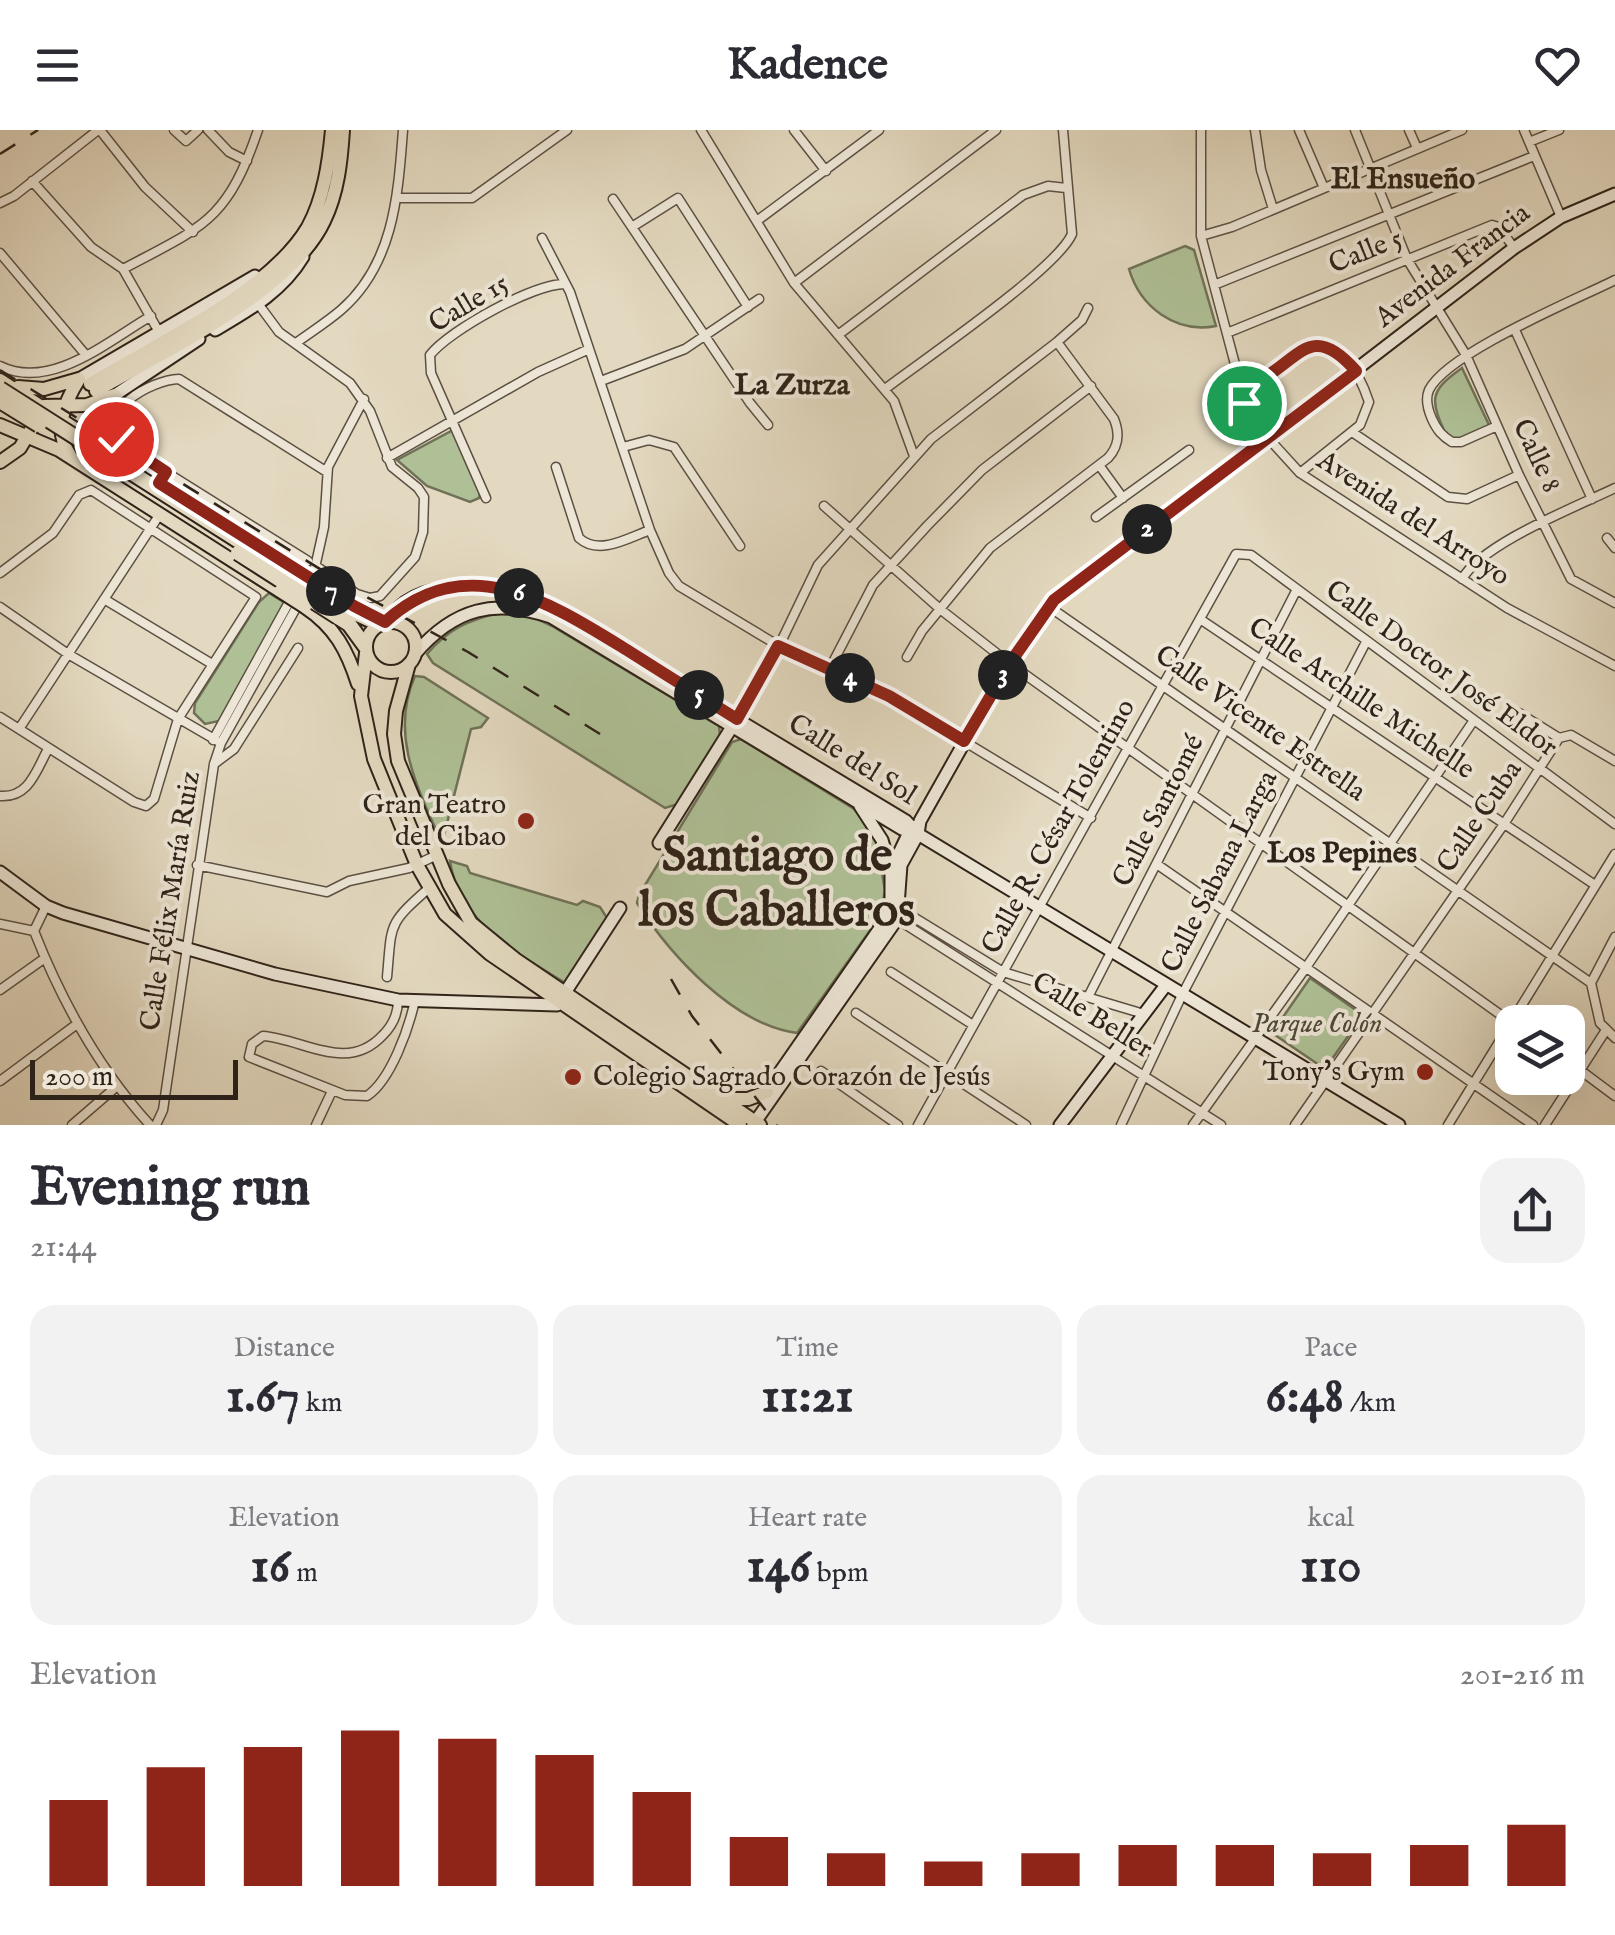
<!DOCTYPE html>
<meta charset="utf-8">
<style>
body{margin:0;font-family:"IM FELL English",serif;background:#f2f2f3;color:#2b2b33;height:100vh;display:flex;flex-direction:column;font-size:38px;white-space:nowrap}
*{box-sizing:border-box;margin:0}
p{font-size:32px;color:#7c7c81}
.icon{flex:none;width:55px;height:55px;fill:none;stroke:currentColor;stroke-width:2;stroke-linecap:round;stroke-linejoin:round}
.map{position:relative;height:995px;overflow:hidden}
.side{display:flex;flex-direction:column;background:#fff;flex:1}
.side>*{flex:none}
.fabs{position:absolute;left:1495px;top:875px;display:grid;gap:20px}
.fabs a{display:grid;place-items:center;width:90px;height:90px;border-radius:20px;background:#fff;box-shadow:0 10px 40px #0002;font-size:50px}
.scale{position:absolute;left:30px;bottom:25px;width:208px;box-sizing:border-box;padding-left:10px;border:5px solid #2f2319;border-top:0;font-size:28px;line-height:35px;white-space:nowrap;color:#2f2319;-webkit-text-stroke:8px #ede6d6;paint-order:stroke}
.pin{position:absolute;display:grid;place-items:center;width:85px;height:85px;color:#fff;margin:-42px;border:5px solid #fff;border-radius:50%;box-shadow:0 2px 10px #0007}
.km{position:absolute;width:50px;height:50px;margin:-25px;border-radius:50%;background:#222;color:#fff;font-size:28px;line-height:50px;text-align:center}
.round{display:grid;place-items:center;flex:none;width:105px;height:105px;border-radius:30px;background:#f2f2f3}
.head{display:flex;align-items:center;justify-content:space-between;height:170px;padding:0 30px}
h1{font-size:55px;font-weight:800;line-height:75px}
.figures{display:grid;grid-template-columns:repeat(3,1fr);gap:15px;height:170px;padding:10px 30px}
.figures div{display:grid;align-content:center;border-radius:25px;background:#f2f2f3;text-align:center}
.figures b{font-size:50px;font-weight:800}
.figures small{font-size:28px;font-weight:400}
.figures p{font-size:28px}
.chart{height:280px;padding:20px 30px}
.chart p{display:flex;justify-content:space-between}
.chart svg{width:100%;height:180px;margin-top:10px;stroke:#8f2418;stroke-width:6}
header{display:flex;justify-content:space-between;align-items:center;height:130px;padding:0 30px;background:#fff;font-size:45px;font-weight:800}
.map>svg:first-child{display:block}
.green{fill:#afc096;stroke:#6f7258;stroke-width:2.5}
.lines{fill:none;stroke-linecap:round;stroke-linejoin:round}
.street-casing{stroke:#5c5043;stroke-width:11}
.secondary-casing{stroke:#2f2319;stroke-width:15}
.primary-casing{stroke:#2f2319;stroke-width:16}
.highway-casing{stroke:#2f2319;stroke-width:18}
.street{stroke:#ede6d6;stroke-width:8}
.secondary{stroke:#ede6d6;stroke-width:11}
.primary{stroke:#e3d9c0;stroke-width:12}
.highway{stroke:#e3d9c0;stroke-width:14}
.rail{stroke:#2f2319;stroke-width:2.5;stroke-dasharray:18 18;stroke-linecap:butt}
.secondary-bridge-casing{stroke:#2f2319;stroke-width:15;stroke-linecap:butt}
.primary-bridge-casing{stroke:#2f2319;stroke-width:16;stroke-linecap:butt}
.highway-bridge-casing{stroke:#2f2319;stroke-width:18;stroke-linecap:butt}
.secondary-bridge{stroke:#ede6d6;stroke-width:11}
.primary-bridge{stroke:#e3d9c0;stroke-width:12}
.highway-bridge{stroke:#e3d9c0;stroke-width:14}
.route-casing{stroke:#fff;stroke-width:20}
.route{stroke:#8f2418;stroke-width:12}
.poi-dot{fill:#8f2418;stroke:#ede6d6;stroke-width:4}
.labels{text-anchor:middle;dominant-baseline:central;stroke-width:8;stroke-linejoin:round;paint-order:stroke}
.street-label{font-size:28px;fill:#2f2319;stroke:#ede6d6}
.poi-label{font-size:28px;fill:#2f2319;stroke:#ede6d6;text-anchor:end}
.park-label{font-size:28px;font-style:italic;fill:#4f4a38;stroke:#ede6d6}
.neighbourhood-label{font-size:30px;font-weight:bold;fill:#2f2319;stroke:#ede6d6}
.town-label{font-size:48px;font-weight:bold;fill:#2f2319;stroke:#ede6d6}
</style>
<header><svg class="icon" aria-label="menu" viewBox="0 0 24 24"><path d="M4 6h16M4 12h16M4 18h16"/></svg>Kadence<svg class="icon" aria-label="heart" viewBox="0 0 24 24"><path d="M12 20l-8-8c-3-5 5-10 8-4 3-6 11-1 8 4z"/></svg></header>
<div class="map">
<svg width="1615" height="995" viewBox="0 0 1615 995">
<rect width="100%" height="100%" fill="#e3d9c0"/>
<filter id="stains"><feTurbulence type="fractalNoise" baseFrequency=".002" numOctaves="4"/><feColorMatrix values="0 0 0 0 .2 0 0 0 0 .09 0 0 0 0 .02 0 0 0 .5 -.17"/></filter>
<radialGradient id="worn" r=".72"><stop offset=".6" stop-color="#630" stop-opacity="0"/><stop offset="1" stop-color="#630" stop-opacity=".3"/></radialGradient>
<!-- green -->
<path class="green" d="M1185 116 1194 120 1216 196C1176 204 1140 177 1129 139Z
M1462 238 1490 297 1461 313 1447 307C1430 270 1428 262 1462 238Z
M455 299 482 352 479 368 470 372 427 356 397 330Z
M269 463 285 473 219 591 205 594 194 583 195 573 259 472Z
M498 483 527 484 552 496 719 596 720 606 678 674 665 678 433 533 427 524C448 499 467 491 498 483Z
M415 546 424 547 488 588 481 597 471 599 442 713C418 659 389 605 415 546Z
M741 609 854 679 869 696 877 715 885 760 881 785 797 903C734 895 670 825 637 773L639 765 732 612Z
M450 731 467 736 470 743 577 775 583 771 600 777 607 788 565 853C517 823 459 793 450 731Z
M1310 848 1363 885 1325 939 1272 903Z"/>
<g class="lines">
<!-- street casing -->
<g class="street-casing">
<path id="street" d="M100 0 145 57 193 102
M174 0 186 11 198 0
M208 0 229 22 247 31
M701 0 794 153 894 271 914 326
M794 0 826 41
M1201 0V106L1249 287 1300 343 1507 478 1615 536
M1255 0 1261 40 1273 79
M1299 0 1324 58
M1355 0 1407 129 1466 225 1519 345 1571 449 1615 473
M1409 0 1417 18
M1524 0 1561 87
M1529 12 1559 0
M32 51 91 117 123 139 159 202
M398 68H472L567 0
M613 69 750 273 768 295
M0 73 14 66 98 0
M758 90 879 0
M632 97 678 68 748 177
M1201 106 1232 97 1462 0
M542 108 570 162 650 400 669 443 679 456 779 516 889 566 1091 688
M0 123 85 224
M123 139C204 96 227 91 258 0
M794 153 996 0
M1214 155 1534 26
M259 175 279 202 350 253 370 281 392 337 418 358 424 367 423 402 415 427 380 466 370 468 357 464 316 436
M1515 200 1592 369
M1227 203 1492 95 1499 97 1514 118
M838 205 1023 65 1048 56 1066 58
M296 213C311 202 327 192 341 180 394 134 398 65 403 0
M0 236C51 261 108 211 151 186
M601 251 685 219 759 169
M1243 257C1274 248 1279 231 1303 219 1339 202 1360 245 1369 272L1360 295 1300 343
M885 259C923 230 1057 139 1072 104L1063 0
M1497 296 1461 312H1452C1442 306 1437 300 1432 289 1428 280 1425 269 1429 260 1447 223 1575 170 1615 150
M1352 302 1448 367 1467 369 1519 345
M623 317 649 310 674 317 740 416
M387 328 538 242 587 220
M1099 335 1123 368
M556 337 579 408C599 426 628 408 650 400
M486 368 431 243 430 225C450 200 533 154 565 154
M824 376 940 479 1009 533 1512 893
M1096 387 1189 320
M1607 408 1615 418
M308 431 121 314C94 281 151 250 179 249L327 342
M314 442 324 397 328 337 364 269
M0 443 53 403 79 365 91 360 256 467 178 589 154 669 146 676 134 672 0 587
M1462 449C1483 413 1576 377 1615 358
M104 469 212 534
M1048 476 1591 853 1600 893 1615 908
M0 477 68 524 221 613
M1200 489 1595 755
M907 527 922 501 990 418 1108 328C1119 316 1120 304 1114 289L1057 212
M830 538 873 455 927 396 982 340 1091 256
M737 589 779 516 818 435 931 309 1057 212 1082 190 1088 178
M1511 589 1519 583 1559 608
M19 599 160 384
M213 610 288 474
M214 634 234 619 298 518
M0 666C29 668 36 641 48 619
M197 735 327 762 349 751 409 738 437 725
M1158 735 1533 995
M46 776 34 801C62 872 98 938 150 995
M897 780 910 785 1003 842 1144 884
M897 789 1221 995
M0 794 34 801
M891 842 973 895
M387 847C392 793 387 795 429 758
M1591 853 1615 807
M0 860 45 828
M1088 867 1296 461
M398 870C398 883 393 895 383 905 347 944 304 909 263 906L252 914 249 927 345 965 367 966C391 950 409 898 415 870
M856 883 1026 995
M1568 931 1615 966
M821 941 898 995
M0 951 77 894
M72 995 116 957
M156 995 163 980 214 634 221 613 296 478
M316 995 332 961
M918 995 1236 424 1251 425 1615 694
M1121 995 1182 865 1366 512
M1193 995 1305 839 1474 590
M1295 995 1504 694 1559 608 1571 605 1615 631
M1448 995 1615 724
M1545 995 1606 900"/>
</g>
<!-- secondary casing -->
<g class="secondary-casing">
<path id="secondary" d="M215 200C249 180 282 162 303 127
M79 249 255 146
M115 265 199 209
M1280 298 1514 118 1561 87 1615 64
M388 491C416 444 493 455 536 468L906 691 918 704 1399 995
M415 524C454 478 495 468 551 487L902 699 918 704
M860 676 882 710 891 740
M659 713 735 592
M0 742 46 776 63 783 275 844 398 870 557 875 620 778
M762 968 887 788 891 775V740L912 696
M753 995 897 789 901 735 918 704 920 691 1009 533 1048 476 1218 346
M1060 995 1166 855"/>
</g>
<!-- primary casing -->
<g class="primary-casing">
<path id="primary" d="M0 250 111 322
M90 254C156 214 269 163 308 97 324 68 329 32 332 0
M18 257 44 259 79 249
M96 261C164 221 290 163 324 91 338 62 341 31 343 0
M44 276 87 275 115 265
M0 295 59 320 280 461
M109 317 102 294 112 268
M70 325C53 300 64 273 79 249
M0 332 20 318 32 298
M246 408 295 438
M318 453 363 480
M305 477C335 497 347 520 358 554
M366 517a25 25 0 1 1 50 0a25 25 0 1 1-50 0Z
M366 523 361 566 374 629 417 735 445 784 490 824 740 995
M409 534 396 581 394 604 398 631 449 754 471 793 515 829 760 995
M726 969H748L767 962"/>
</g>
<!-- highway casing -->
<g class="highway-casing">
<path id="highway" d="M344 478 379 494
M338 487 349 494 365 516"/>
</g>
<!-- street -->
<use href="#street" class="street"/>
<!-- secondary -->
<use href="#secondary" class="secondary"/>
<!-- primary -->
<use href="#primary" class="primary"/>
<!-- highway -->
<use href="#highway" class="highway"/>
<!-- rail -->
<path class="rail" d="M0 24 38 0
M0 240 352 459 468 522 600 604
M671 849 692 886 777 995"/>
<!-- secondary-bridge casing -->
<g class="secondary-bridge-casing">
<path id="secondary-bridge" d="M1218 346 1280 298"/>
</g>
<!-- primary-bridge casing -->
<g class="primary-bridge-casing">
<path id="primary-bridge" d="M295 438 318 453
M280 461 305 477"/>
</g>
<!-- highway-bridge casing -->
<g class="highway-bridge-casing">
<path id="highway-bridge" d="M0 259 344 478
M0 271 39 295
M238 423 338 487"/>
</g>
<!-- secondary-bridge -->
<use href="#secondary-bridge" class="secondary-bridge"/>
<!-- primary-bridge -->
<use href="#primary-bridge" class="primary-bridge"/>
<!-- highway-bridge -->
<use href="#highway-bridge" class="highway-bridge"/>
</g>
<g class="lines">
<!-- route casing -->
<g class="route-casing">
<path id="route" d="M116 309 166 342 159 353 354 476 385 492C466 418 549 472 627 520 663 543 700 566 737 589L778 516 889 566 964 611 1010 533 1054 470 1356 241C1305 183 1297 242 1242 257L1244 273"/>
</g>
<!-- route -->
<use href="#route" class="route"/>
</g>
<!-- markers -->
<g class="poi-dot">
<circle cx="526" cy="691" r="10"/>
<circle cx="1425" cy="942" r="10"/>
<circle cx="573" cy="947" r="10"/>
</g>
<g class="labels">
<!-- street labels -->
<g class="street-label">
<text transform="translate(1366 122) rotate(-22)">Calle 5</text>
<text transform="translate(1453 136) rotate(-37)">Avenida Francia</text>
<text transform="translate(469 174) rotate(-31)">Calle 15</text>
<text transform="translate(1536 326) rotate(65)">Calle 8</text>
<text transform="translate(1413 389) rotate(33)">Avenida del Arroyo</text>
<text transform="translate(1441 539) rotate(36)">Calle Doctor José Eldor</text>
<text transform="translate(1361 569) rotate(34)">Calle Archille Michelle</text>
<text transform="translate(1260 594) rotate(35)">Calle Vicente Estrella</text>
<text transform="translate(852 630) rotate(32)">Calle del Sol</text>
<text transform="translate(1159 681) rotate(-63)">Calle Santomé</text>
<text transform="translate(1480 687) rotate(-56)">Calle Cuba</text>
<text transform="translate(1059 697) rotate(-61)">Calle R. César Tolentino</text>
<text transform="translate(1220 742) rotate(-63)">Calle Sabana Larga</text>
<text transform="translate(171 771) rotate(-81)">Calle Félix María Ruiz</text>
<text transform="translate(1092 886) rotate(32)">Calle Beller</text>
</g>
<!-- poi labels -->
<g class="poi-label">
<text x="506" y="675">Gran Teatro<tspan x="506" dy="32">del Cibao</tspan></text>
<text x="1405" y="942">Tony's Gym</text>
<text x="593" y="947" text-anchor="start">Colegio Sagrado Corazón de Jesús</text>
</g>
<!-- park labels -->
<g class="park-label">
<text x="1317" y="894">Parque Colón</text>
</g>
<!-- neighbourhood labels -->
<g class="neighbourhood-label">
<text x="1403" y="50">El Ensueño</text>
<text x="792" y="256">La Zurza</text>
<text x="1342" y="724">Los Pepines</text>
</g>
<!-- town labels -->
<g class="town-label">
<text x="777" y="727">Santiago de<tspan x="777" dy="55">los Caballeros</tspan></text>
</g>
</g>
<rect width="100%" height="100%" filter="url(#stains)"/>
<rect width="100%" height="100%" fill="url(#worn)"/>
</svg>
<div class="fabs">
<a><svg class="icon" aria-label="layers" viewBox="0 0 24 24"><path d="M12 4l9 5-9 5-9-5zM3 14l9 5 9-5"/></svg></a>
</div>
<div class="scale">200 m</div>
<div class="pin" style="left:1244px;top:273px;background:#1e9e55"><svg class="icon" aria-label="arrive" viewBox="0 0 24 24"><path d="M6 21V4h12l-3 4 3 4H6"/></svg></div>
<div class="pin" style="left:116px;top:309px;background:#d93025"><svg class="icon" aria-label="check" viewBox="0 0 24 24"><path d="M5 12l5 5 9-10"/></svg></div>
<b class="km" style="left:1147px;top:399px">2</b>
<b class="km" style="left:1003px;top:545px">3</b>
<b class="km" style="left:850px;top:548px">4</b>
<b class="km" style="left:699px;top:565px">5</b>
<b class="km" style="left:519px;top:463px">6</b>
<b class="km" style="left:331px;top:461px">7</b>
</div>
<section class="side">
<div class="head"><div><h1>Evening run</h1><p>21:44</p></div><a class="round"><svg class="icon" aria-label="share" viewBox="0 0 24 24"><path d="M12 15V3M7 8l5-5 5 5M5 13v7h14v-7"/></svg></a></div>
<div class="figures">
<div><p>Distance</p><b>1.67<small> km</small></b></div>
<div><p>Time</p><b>11:21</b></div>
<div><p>Pace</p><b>6:48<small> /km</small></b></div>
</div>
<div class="figures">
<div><p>Elevation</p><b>16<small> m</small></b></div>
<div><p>Heart rate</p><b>146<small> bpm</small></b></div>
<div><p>kcal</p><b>110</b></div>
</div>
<div class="chart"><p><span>Elevation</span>201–216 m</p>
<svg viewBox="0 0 160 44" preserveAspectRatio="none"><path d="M5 44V23M15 44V15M25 44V10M35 44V6M45 44V8M55 44V12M65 44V21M75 44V32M85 44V36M95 44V38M105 44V36M115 44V34M125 44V34M135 44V36M145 44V34M155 44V29"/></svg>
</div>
</section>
